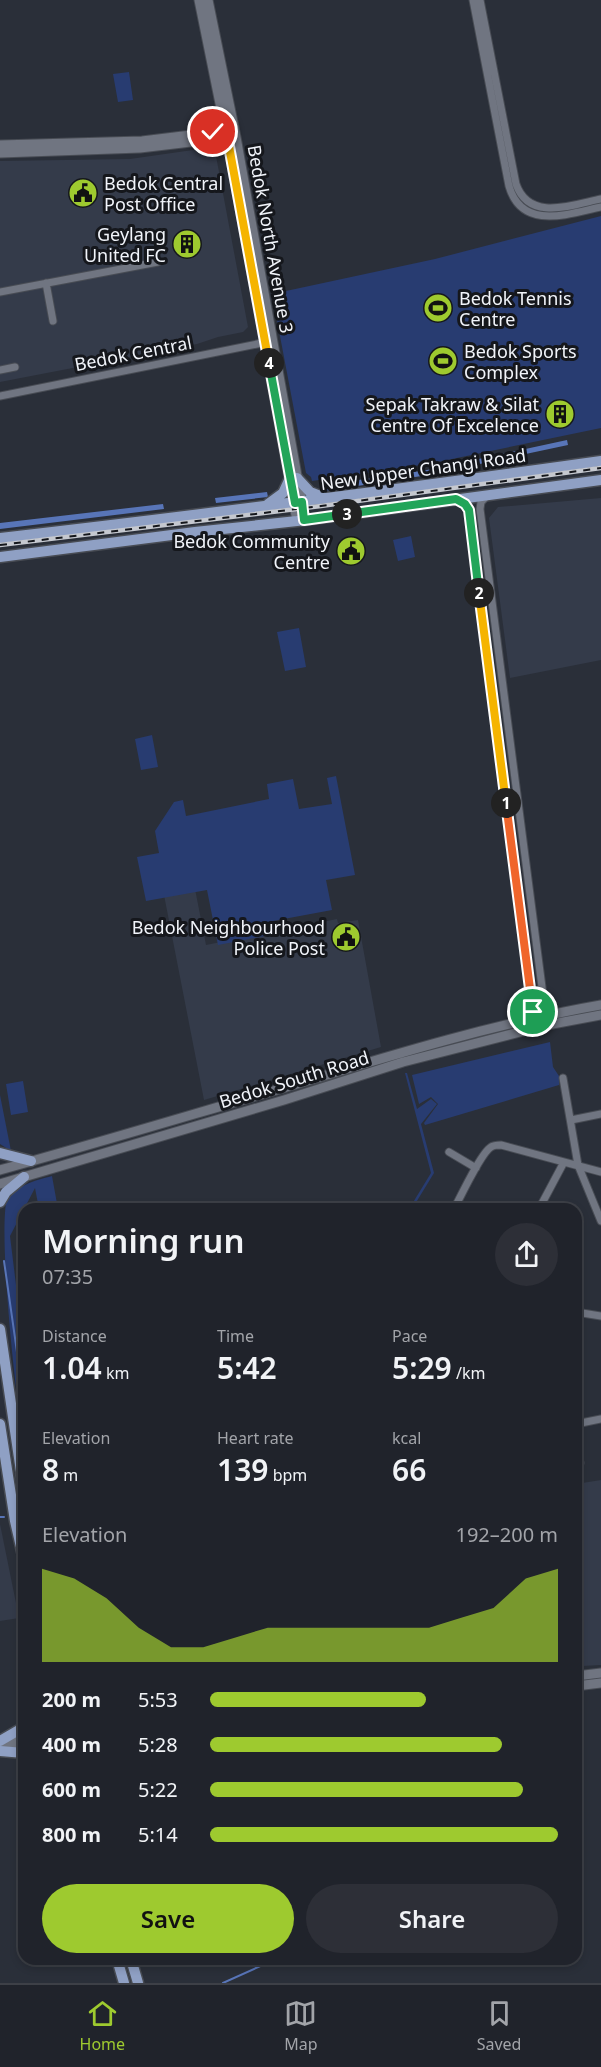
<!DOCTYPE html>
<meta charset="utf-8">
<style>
body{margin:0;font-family:"Noto Sans",sans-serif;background:#2d2f37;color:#f1f3f6;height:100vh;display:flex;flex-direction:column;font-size:22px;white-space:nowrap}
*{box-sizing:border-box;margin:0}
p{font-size:20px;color:#a2a4a9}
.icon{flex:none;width:33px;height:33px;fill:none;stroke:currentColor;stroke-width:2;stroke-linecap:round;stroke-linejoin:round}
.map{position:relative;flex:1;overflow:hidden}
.side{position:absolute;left:18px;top:1203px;width:564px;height:762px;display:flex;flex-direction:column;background:#20232b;border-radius:18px;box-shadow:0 3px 9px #0003,0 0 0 2px #3d4047}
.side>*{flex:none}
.pin{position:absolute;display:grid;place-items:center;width:51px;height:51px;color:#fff;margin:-26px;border:3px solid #fff;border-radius:50%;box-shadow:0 2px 6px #0007}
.km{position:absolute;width:30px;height:30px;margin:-15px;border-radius:50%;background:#222;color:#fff;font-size:16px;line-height:30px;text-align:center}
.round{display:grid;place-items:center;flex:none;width:63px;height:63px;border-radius:32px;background:#2d2f37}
.headline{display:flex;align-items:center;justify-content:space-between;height:102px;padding:0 24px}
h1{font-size:33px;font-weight:600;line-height:45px}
.metrics{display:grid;grid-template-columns:repeat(3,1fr);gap:9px;height:102px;padding:6px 24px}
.metrics div{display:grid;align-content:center}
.metrics b{font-size:30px;font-weight:600}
.metrics small{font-size:16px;font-weight:400}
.metrics p{font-size:16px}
.chart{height:168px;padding:12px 24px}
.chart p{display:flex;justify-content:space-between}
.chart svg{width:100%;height:108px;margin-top:6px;fill:#9eca2f;opacity:.7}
.primary-button{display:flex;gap:12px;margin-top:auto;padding:12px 24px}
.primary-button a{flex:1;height:69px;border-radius:36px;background:#9eca2f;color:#111;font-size:24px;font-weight:600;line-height:69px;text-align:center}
.primary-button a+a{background:#2d2f37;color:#f1f3f6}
ul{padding:0 24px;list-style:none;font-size:20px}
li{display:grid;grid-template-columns:96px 72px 1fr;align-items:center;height:45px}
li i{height:15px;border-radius:8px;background:#9eca2f}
.menu{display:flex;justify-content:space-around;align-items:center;height:84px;border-top:2px solid #3d4047;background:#20232b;font-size:16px;color:#a2a4a9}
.menu a{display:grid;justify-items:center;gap:3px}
.menu .current{color:#9eca2f}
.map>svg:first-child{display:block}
.built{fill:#343b4a}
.green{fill:#283c71}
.water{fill:#5875b8}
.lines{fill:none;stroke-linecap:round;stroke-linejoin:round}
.stream{stroke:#5875b8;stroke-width:2}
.street-casing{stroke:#484c54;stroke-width:9}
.secondary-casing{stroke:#484c54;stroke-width:11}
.primary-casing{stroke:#484c54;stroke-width:13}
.street{stroke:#707581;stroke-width:7}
.secondary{stroke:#707581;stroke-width:9}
.primary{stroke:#8fa0c4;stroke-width:10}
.rail-casing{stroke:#c5c8cf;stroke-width:4.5}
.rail{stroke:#15171c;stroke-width:2;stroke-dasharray:7;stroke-linecap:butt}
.split-1-casing{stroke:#fff;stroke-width:12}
.split-2-casing{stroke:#fff;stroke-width:12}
.split-3-casing{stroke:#fff;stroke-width:12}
.split-4-casing{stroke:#fff;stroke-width:12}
.split-5-casing{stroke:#fff;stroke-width:12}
.split-1{stroke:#f0652b;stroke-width:8}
.split-2{stroke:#f5b400;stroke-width:8}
.split-3{stroke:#22a559;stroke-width:8}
.split-4{stroke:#22a559;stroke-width:8}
.split-5{stroke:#f5b400;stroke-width:8}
.labels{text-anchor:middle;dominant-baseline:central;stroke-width:6;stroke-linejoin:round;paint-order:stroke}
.poi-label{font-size:18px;fill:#f1f4fa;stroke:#15171c;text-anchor:end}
.street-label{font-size:18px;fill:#f1f4fa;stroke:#15171c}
</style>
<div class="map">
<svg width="601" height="1983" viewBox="0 0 601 1983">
<rect width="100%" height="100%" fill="#2a2f39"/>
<!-- built -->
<path class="built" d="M207 148 216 156 248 327 243 332 218 337 197 344 0 382V161L130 159Z
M601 498V660L510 678 489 518 498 507Z
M195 889 206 945 337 919 338 923 358 920 381 1047 204 1100 164 895Z
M601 1480V1665L582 1666 576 1614V1484Z
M0 1524 19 1618 0 1621Z"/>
<!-- green -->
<path class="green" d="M129 72 133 100 118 102 113 74Z
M601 216V428L428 464 312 481 311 477 306 473 272 294 435 259Z
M411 536 415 557 398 561 393 540Z
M299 628 306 667 285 671 277 632Z
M152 735 158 767 141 770 135 739Z
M336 776 355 875 326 880 332 910 273 921 275 934 218 945 207 890 146 901 137 857 159 853 155 831 174 802 183 800 186 816 269 799 267 784 293 779 299 809 332 804 327 778Z
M550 1042 553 1067 559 1076V1085L425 1125 424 1123 438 1104 431 1097 419 1104 412 1075Z
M405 1073H407L417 1109 431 1099 437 1104 421 1124 434 1173 412 1209H409L431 1173Z
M23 1081 28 1112 11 1115 6 1084Z
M0 1095 11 1151 0 1144Z
M52 1176 58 1209H39L35 1188 10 1236 24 1350V1416L20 1417C13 1370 0 1243 6 1203 15 1185 34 1181 52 1176Z"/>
<!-- water -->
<path class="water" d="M567 440 568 445 428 475 325 491 324 485 427 470Z
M267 492 268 497 216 503 215 498Z
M163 504 164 509 0 529V523Z"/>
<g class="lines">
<!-- stream -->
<path class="stream" d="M4 1261 24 1401
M0 1517H4
M223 1983 276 1959"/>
<!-- street casing -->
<g class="street-casing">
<path id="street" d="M473 0 509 186C522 231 568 214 601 207
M480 0 516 184C529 222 572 205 601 199
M46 283 53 321
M0 292 158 262
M0 370 15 367
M0 396 267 342
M487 496 481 502 480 509 546 1018
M458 500 466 504 469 510 535 1022
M563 1078 578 1165 601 1221
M571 1120 601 1114
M449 1152 476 1168
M454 1209C461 1196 481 1153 491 1147 494 1145 498 1145 501 1145L601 1172
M539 1209 564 1162
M576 1312 601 1316
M576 1424 601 1419
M576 1445 580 1463"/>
</g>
<!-- secondary casing -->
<g class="secondary-casing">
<path id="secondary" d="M199 0 227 138 297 521
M208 0 236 137 305 520
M0 145 142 141 232 130
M0 153 140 148 233 137
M0 1170C94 1144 187 1116 280 1089 386 1057 492 1024 601 1005
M0 1184 284 1100 403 1062 547 1025 601 1015
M576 1676 601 1673
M576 1686 601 1683
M0 1743 24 1739
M5 1748 24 1746"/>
</g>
<!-- primary casing -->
<g class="primary-casing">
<path id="primary" d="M297 478 310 492 325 498
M268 504 283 493 290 478
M0 538C201 515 401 489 601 461
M0 557 195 532 297 521 601 480
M0 1153 31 1161
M0 1202 6 1192 24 1177
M0 1329 24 1492
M0 1424 15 1521 24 1560
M0 1741 24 1727
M0 1751 24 1753
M117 1959 124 1983
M131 1959 138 1983"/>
</g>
<!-- street -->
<use href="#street" class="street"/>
<!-- secondary -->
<use href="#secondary" class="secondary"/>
<!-- primary -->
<use href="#primary" class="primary"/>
<!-- rail casing -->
<g class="rail-casing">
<path id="rail" d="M0 545 321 506 601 468"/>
</g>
<!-- rail -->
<use href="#rail" class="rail"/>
</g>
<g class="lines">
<!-- split-1 casing -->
<g class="split-1-casing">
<path id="split-1" d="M506 803 533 1012"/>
</g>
<!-- split-2 casing -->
<g class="split-2-casing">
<path id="split-2" d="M479 593 506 803"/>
</g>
<!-- split-3 casing -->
<g class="split-3-casing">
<path id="split-3" d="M347 514 456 499 465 504 469 510 479 593"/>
</g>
<!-- split-4 casing -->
<g class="split-4-casing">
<path id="split-4" d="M269 363 295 503 302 502 304 520 347 514"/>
</g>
<!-- split-5 casing -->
<g class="split-5-casing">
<path id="split-5" d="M213 132 226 130 269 363"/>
</g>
<!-- split-1 -->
<use href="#split-1" class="split-1"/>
<!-- split-2 -->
<use href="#split-2" class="split-2"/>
<!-- split-3 -->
<use href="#split-3" class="split-3"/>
<!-- split-4 -->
<use href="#split-4" class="split-4"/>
<!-- split-5 -->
<use href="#split-5" class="split-5"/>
</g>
<!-- icons -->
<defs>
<g id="civic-disc" transform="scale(1.5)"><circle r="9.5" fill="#9eca2f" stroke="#15171c"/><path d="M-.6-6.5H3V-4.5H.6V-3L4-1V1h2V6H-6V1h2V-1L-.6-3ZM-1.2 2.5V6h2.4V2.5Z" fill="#111"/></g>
<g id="building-disc" transform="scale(1.5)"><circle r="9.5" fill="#9eca2f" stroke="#15171c"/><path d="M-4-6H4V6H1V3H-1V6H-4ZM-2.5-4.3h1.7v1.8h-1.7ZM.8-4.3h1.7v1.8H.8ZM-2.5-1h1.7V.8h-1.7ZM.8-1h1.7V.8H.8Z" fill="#111"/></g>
<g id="stadium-disc" transform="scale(1.5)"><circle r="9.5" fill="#9eca2f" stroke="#15171c"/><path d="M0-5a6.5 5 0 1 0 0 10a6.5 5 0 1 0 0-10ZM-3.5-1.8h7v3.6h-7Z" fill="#111"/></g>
</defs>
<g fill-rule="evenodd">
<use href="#civic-disc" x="83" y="193"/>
<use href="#building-disc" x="187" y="244"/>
<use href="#stadium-disc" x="438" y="308"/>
<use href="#stadium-disc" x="443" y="361"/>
<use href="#building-disc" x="560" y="414"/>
<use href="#civic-disc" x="351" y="551"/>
<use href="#civic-disc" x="346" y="937"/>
</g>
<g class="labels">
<!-- poi labels -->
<g class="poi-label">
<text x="104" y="183" text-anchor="start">Bedok Central<tspan x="104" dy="21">Post Office</tspan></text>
<text x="166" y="234">Geylang<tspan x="166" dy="21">United FC</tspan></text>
<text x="459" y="298" text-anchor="start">Bedok Tennis<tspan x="459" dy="21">Centre</tspan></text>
<text x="464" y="351" text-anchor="start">Bedok Sports<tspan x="464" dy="21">Complex</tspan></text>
<text x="539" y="404">Sepak Takraw &amp; Silat<tspan x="539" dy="21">Centre Of Excelence</tspan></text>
<text x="330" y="541">Bedok Community<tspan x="330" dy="21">Centre</tspan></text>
<text x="325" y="927">Bedok Neighbourhood<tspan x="325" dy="21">Police Post</tspan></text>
</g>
<!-- street labels -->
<g class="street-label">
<text transform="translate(271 239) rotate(80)">Bedok North Avenue 3</text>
<text transform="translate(133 353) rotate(-11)">Bedok Central</text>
<text transform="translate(423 469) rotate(-8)">New Upper Changi Road</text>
<text transform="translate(294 1079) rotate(-17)">Bedok South Road</text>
</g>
</g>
</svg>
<div class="pin" style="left:533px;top:1012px;background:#1e9e55"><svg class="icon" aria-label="arrive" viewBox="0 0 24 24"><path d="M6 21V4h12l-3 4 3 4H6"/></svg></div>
<div class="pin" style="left:213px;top:132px;background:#d93025"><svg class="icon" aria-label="check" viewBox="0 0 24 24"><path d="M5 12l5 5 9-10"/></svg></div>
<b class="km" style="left:506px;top:803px">1</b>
<b class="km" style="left:479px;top:593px">2</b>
<b class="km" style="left:347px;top:514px">3</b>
<b class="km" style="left:269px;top:363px">4</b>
<section class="side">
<div class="headline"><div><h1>Morning run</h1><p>07:35</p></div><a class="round"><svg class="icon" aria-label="share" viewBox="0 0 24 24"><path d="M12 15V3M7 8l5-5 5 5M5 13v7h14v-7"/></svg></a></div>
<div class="metrics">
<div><p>Distance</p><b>1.04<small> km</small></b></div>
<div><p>Time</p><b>5:42</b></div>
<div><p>Pace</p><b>5:29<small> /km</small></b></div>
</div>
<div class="metrics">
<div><p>Elevation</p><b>8<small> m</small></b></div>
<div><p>Heart rate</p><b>139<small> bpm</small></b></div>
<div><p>kcal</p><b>66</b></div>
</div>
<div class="chart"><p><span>Elevation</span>192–200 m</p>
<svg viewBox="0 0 160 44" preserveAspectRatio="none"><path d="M0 44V6L10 10L20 18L30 30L40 38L50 38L60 34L70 30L80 30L90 30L100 30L110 30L120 30L130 26L140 22L150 10L160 6V44z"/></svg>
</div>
<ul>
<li><b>200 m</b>5:53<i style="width:62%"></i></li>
<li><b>400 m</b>5:28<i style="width:84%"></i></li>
<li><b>600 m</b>5:22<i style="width:90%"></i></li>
<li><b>800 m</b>5:14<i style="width:100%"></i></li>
</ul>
<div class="primary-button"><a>Save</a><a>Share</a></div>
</section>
</div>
<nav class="menu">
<a class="current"><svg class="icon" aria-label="home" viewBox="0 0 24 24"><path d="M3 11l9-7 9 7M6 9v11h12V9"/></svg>Home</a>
<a><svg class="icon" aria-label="map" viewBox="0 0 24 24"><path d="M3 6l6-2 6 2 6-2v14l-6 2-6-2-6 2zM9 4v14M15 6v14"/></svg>Map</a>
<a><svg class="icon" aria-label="saved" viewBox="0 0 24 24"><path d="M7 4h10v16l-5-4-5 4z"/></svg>Saved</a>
</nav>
